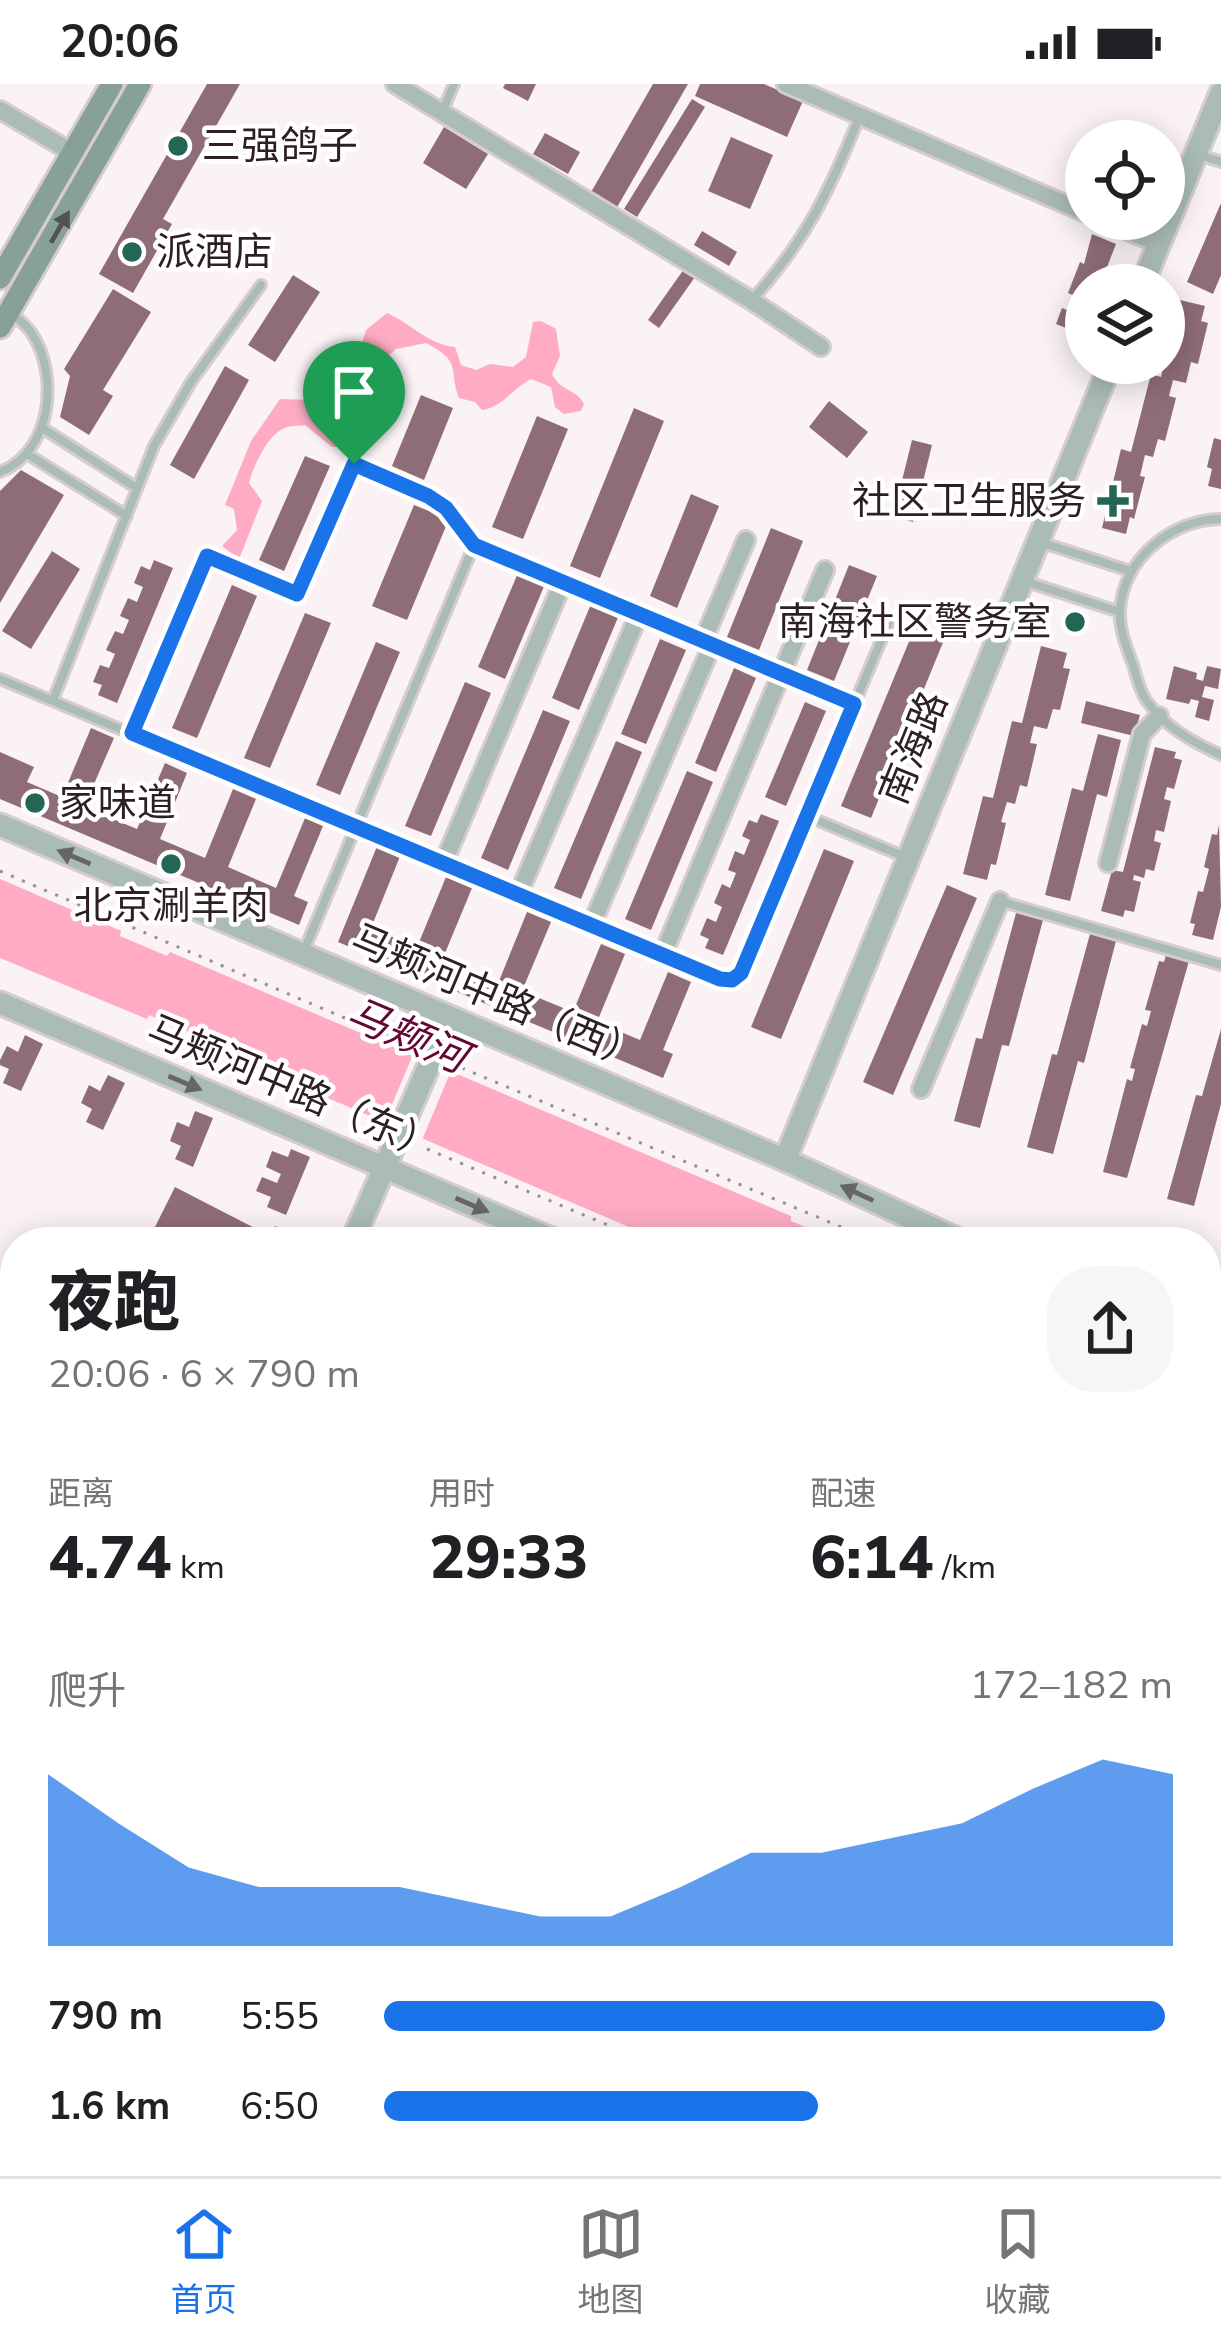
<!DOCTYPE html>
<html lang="zh">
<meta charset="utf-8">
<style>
body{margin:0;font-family:"Nunito Sans","Noto Sans SC",sans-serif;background:#f6f6f6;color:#202124;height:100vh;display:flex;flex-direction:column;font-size:45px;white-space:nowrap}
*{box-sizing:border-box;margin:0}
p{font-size:39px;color:#757577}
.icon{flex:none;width:66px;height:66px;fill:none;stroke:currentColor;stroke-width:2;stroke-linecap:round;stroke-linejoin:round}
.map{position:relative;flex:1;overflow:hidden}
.drawer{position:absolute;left:0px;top:1143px;width:1221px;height:951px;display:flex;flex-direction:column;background:#fff;border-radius:48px 48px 0 0;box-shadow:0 6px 30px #0003}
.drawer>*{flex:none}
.buttons{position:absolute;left:1065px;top:36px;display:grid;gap:24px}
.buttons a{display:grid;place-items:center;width:120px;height:120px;border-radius:50%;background:#fff;box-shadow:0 6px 30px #0003;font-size:60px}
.pin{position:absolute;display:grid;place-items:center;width:102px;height:102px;color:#fff;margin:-123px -51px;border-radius:50% 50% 50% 0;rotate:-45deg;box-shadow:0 0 12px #0007}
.pin .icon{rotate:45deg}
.round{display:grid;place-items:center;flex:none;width:126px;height:126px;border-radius:48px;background:#f6f6f6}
.summary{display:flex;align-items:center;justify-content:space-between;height:204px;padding:0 48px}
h1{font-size:66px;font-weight:800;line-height:90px}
.stats{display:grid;grid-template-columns:repeat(3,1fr);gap:18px;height:204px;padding:12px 48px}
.stats div{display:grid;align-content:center}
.stats b{font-size:60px;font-weight:800}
.stats small{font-size:33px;font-weight:400}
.stats p{font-size:33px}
.chart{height:336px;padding:24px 48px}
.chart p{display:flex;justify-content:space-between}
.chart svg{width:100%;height:216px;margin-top:12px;fill:#1a73e8;opacity:.7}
ul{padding:0 48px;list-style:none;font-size:39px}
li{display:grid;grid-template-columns:192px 144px 1fr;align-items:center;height:90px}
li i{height:30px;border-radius:15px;background:#1a73e8}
.status{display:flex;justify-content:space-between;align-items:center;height:84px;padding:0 60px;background:#fff;direction:ltr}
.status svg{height:33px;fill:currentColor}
.tabs{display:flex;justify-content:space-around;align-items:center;height:168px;border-top:3px solid #e0e0e0;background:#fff;font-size:33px;color:#757577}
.tabs a{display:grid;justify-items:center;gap:6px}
.tabs .selected{color:#1a73e8}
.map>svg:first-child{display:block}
.water{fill:#feabc3}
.pier{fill:#faf2f4}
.building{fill:#8f6d76}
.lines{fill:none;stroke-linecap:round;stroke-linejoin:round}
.service-casing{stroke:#d5ccce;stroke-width:14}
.minor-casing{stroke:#d5ccce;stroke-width:22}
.tertiary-casing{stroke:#d5ccce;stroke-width:27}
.secondary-casing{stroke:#d5ccce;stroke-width:27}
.path{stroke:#998e91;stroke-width:3;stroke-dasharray:3 9;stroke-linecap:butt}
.service{stroke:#abbcb7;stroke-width:8}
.minor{stroke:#abbcb7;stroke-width:16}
.tertiary{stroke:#abbcb7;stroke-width:21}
.secondary{stroke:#87a199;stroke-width:21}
.oneway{fill:#515352}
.oneway2{fill:#666}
.route-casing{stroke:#fff;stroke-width:24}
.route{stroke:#1a73e8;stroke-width:15}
.poi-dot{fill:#236656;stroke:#fff;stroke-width:4.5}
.labels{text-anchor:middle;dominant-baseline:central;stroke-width:9;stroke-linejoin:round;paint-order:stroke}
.poi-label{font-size:39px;fill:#2d1f23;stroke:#fff;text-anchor:start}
.street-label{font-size:39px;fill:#2d1f23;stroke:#fff}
.water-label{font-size:42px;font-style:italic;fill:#640833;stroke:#fff}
</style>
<div class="status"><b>20:06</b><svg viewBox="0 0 49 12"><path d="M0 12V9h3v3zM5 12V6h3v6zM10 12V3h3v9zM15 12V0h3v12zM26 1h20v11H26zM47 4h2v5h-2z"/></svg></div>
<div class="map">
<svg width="1221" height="2092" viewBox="0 0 1221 2092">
<rect width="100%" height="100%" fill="#faf2f4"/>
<!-- water -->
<path class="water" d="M387 229C412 240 427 260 455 263L461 281 476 286 490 280 513 283 526 273 533 238 541 237 556 245 560 272 552 290C561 308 577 305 584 320L581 327 564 330 555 323 551 303 531 295C513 304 503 323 482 326L475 318 459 314C448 283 463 279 426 259L396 265 368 290V347L357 362 332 363 305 341C298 342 290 341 283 345 267 352 253 383 249 399L262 417 239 475 222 462 237 446 234 425 225 421 251 357 280 315 312 316 317 306 350 298 366 246Z
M0 795 121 847 120 852 167 872 170 868 791 1132V1137L839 1157 842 1152 856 1158H664L195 957 196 951 149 931 147 935 0 874Z
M1206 1302 1221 1308V1389L1206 1383Z"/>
<!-- pier -->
<path class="pier" d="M415 966 453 982 420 1061 382 1044Z"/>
<!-- building -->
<path class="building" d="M207 0H240L163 135 172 140 133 209 99 190Z
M505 0H536L528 17 503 4Z
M653 0H688L616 125 590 110Z
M700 0H764L803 17 787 53 695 12Z
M692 15 705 23 637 133 624 125Z
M444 43 488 70 466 105 423 79Z
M545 49 580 68 568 90 533 70Z
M731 53 773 71 750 125 708 107Z
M1221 119V191L1213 210 1187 198Z
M702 147 737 168 729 182 694 161Z
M1092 150 1116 160 1100 201H1086V236L1081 250 1056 240 1062 224 1067 226 1073 211 1068 209 1080 178 1084 180Z
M684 185 695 193 659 244 648 236Z
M293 191 320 208 275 278 248 261Z
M113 205 151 228 103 306 113 312 89 351 60 333 70 292 64 285Z
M1180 216 1205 222 1201 237 1208 239 1198 280 1191 278 1186 299 1173 296 1169 312 1176 314 1165 357 1158 355 1153 373 1145 371 1140 392 1145 393 1134 435 1130 433 1126 450 1102 444 1121 365 1131 368 1151 290 1161 293Z
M225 282 249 296 194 395 170 381Z
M421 311 453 324 424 396 392 382Z
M829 317 868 348 847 374 809 343Z
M634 324 664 337 600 494 570 482Z
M537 332 568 345 523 455 492 443Z
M1214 354 1221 356V405L1208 402 1212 385 1207 383Z
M912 356 932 361 913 438 893 433Z
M305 372 330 382 284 487 259 476Z
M21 386 64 411 0 519V407Z
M691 410 719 422 677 524 650 512Z
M414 421 449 435 407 536 372 522Z
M771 444 803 457 759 566 727 553Z
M52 467 80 485 31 565 2 547Z
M154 476 173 484 117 619 98 611 102 601 93 598 100 581 109 584 115 570 106 566 115 547 123 550 129 536 120 532 128 514 137 518 143 503 134 499 141 482 150 486Z
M849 481 877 492 834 597 807 586Z
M518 489 545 500 505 595 478 583Z
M232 501 257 512 197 654 172 644Z
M591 520 619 531 579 626 552 614Z
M305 529 331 539 270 684 244 674Z
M915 543 944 556 871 734 841 722Z
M660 555 686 566 646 660 621 650Z
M376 558 400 568 340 711 316 701Z
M1041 562 1067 569 1063 584 1070 585 1060 626 1053 625 1047 645 1034 642 1030 659 1037 660 1027 703 1020 701 1015 720 1007 718 1001 738 1006 739 996 781 991 780 987 796 963 790 983 712 993 714 1012 637 1022 639Z
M1174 582 1197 589 1196 595 1203 597 1207 582 1221 585 1218 605 1205 602 1202 613 1214 616 1209 637 1195 633 1199 617 1191 615 1189 620 1166 615Z
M734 584 756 594 716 688 695 679Z
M465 598 491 609 431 752 405 742Z
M1086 617 1140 631 1134 652 1081 639Z
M805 618 826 627 786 722 765 713Z
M543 626 570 637 508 786 481 774Z
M91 644 114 654 84 723 137 745 165 679 187 689 160 755 205 774 233 705 256 715 228 783 276 804 305 734 323 742 294 812 308 818 299 841 0 715V668L34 683 27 698 62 713Z
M1098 650 1121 656 1107 713 1097 710 1070 817 1045 811 1072 704 1083 707Z
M616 657 642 668 581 815 554 804Z
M1155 663 1176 668 1174 674 1182 676 1174 705 1167 703 1164 715 1171 717 1164 748 1156 746 1154 757 1161 759 1154 787 1146 785 1144 794 1134 791 1133 796 1141 798 1134 828 1125 826 1123 833 1101 827 1112 786 1123 788Z
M687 687 713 698 651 846 625 835Z
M761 730 779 737 723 871 705 864 709 855 700 851 707 834 716 838 722 823 714 819 722 800 730 804 736 789 728 786 735 767 744 771 750 756 742 752 749 736 757 739Z
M1219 741 1221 823 1213 856 1192 851 1195 840 1190 839 1198 807 1203 808 1209 785 1204 783 1212 750 1217 751Z
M378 760 401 770 371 844 417 863 446 793 472 804 443 874 499 897 527 828 551 838 522 907 573 928 601 860 625 870 597 938 640 956 668 888 691 898 663 966 673 970 663 994 338 858Z
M824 765 854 777 781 955 751 943Z
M947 801 977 814 893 1011 863 998Z
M1016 829 1043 836 1009 962 1002 961 980 1044 954 1037 976 954 982 955Z
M1090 850 1116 857 1084 979 1078 977 1053 1070 1027 1063 1052 970 1057 971Z
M1166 871 1189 877 1127 1094 1103 1088 1127 995 1132 997 1135 985 1130 984 1142 940 1147 942 1151 927 1145 926 1159 877 1164 878Z
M1221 945V1020L1194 1122 1167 1115 1196 1011 1202 1012Z
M25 951 43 960 21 1007 3 999 9 985 0 981V976L7 962 18 968Z
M108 991 125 999 103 1046 86 1038 92 1025 81 1019 89 1001 100 1007Z
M195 1027 213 1034 193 1083 175 1075 181 1062 170 1057 177 1038 189 1043Z
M291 1065 310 1073 286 1131 267 1123 271 1113 256 1107 262 1093 277 1099 281 1090 266 1083 272 1067 288 1073Z
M175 1103 266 1150 262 1158H174L153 1147Z
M275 1142 309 1158H267Z
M0 1215 15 1224V1247L0 1237Z
M0 1670 15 1679V1700L0 1725Z
M425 2079H478L499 2092H446Z
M494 2079H555L547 2092H514Z"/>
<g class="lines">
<!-- service casing -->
<g class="service-casing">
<path id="service" d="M443 26 454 0
M1200 71 1221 78
M752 216C806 156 829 108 859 34
M44 345 135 403
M27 370 127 432
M0 388C52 368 60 291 31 248 26 241 17 234 11 228
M1221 435C1171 435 1122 476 1120 527 1119 546 1127 564 1133 581 1137 593 1139 606 1146 616 1165 643 1192 658 1221 671
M1040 458 1130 487
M1024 497 1120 528
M715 562 854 620
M0 595 720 895H732L741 889 891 533
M53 616 154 362 191 298 261 201
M132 649 207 472 297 510 354 380 446 424 474 461 701 556
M807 732 905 773
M1003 818 1221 881
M303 869 474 461
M0 1364 15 1373"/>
</g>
<!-- minor casing -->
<g class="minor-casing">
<path id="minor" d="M395 0 752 217 821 263
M786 0 1086 129
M0 26 73 69
M1100 135 1159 160
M703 557 746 456
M444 778 563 498
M1108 779 1142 650 1159 632
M519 809 639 530
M592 840 712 561
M663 870 825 486
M921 1005 1000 817
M0 1544 15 1553
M0 1664 15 1674"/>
</g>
<!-- tertiary casing -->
<g class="tertiary-casing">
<path id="tertiary" d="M1142 201 1221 9
M0 741 785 1076 963 1158
M0 919 558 1158
M785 1076 1111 279
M352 1158 450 933
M1206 1259 1221 1265
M1206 1436 1221 1443
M0 1935 15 1901"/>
</g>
<!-- secondary casing -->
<g class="secondary-casing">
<path id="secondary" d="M0 194 112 0
M0 243 140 0"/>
</g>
<!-- path -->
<path class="path" d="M0 787 401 958
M165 971 171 955
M462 984 877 1158
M427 1065 648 1158
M1206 1295 1221 1302
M1206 1393 1213 1396"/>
<!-- service -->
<use href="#service" class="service"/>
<!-- minor -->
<use href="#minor" class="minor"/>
<!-- tertiary -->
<use href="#tertiary" class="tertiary"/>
<!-- secondary -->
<use href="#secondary" class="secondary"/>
</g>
<!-- one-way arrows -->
<defs><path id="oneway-solid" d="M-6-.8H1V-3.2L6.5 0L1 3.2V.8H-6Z" transform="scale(3)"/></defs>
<use class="oneway" href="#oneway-solid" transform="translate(60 143) rotate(-60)"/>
<g class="oneway2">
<use href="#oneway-solid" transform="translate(74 773) rotate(-157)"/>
<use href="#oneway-solid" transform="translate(185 999) rotate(23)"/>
<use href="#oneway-solid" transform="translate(857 1109) rotate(-155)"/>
<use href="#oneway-solid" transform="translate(472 1121) rotate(23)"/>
</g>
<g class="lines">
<!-- route casing -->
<g class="route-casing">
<path id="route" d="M354 380 428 412 446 424 474 461 854 620 741 889 732 896 720 895 132 649 207 472 297 510Z"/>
</g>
<!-- route -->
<use href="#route" class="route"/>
</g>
<!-- markers -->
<g class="poi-dot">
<circle cx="178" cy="62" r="12"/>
<circle cx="132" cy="168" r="12"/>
<path d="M1107 399h12v12h12v12h-12v12h-12v-12h-12v-12h12z"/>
<circle cx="1075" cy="538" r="12"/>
<circle cx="35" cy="719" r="12"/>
<circle cx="171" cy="780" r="12"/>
</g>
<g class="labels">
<!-- poi labels -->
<g class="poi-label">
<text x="202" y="62">三强鸽子</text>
<text x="156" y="168">派酒店</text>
<text x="1086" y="417" text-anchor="end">社区卫生服务</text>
<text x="1051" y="538" text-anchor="end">南海社区警务室</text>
<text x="59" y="719">家味道</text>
<text x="171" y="822" text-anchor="middle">北京涮羊肉</text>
</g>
<!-- street labels -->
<g class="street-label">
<text transform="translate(914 664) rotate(-68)">南海路</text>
<text transform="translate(497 914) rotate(23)">马颊河中路（西）</text>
<text transform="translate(293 1005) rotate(23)">马颊河中路（东）</text>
</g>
<!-- water labels -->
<g class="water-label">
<text transform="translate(407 952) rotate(23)">马颊河</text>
</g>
</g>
</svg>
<div class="buttons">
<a><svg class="icon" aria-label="locate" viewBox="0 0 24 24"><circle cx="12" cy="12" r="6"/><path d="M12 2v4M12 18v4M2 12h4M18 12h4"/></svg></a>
<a><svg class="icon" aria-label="layers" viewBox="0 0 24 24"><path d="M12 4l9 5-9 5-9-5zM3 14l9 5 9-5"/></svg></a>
</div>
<div class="pin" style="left:354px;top:380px;background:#1e9e55"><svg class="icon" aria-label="arrive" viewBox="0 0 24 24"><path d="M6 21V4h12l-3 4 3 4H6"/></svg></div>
<section class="drawer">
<div class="summary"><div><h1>夜跑</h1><p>20:06 · 6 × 790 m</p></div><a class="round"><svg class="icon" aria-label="share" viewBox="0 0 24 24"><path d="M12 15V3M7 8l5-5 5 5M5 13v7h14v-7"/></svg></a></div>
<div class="stats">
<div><p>距离</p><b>4.74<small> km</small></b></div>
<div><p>用时</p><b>29:33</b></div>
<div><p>配速</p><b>6:14<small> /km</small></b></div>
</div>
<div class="chart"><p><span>爬升</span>172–182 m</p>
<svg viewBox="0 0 160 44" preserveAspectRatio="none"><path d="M0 44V9L10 19L20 28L30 32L40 32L50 32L60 35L70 38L80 38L90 32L100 25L110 25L120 22L130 19L140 12L150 6L160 9V44z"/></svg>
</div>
<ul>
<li><b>790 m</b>5:55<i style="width:99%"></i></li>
<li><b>1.6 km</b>6:50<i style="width:55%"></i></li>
</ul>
</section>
</div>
<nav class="tabs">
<a class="selected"><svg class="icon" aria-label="home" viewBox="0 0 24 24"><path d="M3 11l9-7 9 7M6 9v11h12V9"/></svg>首页</a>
<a><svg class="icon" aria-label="map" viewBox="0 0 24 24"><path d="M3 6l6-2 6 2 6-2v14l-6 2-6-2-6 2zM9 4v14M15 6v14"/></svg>地图</a>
<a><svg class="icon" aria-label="saved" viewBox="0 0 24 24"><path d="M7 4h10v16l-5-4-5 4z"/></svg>收藏</a>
</nav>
